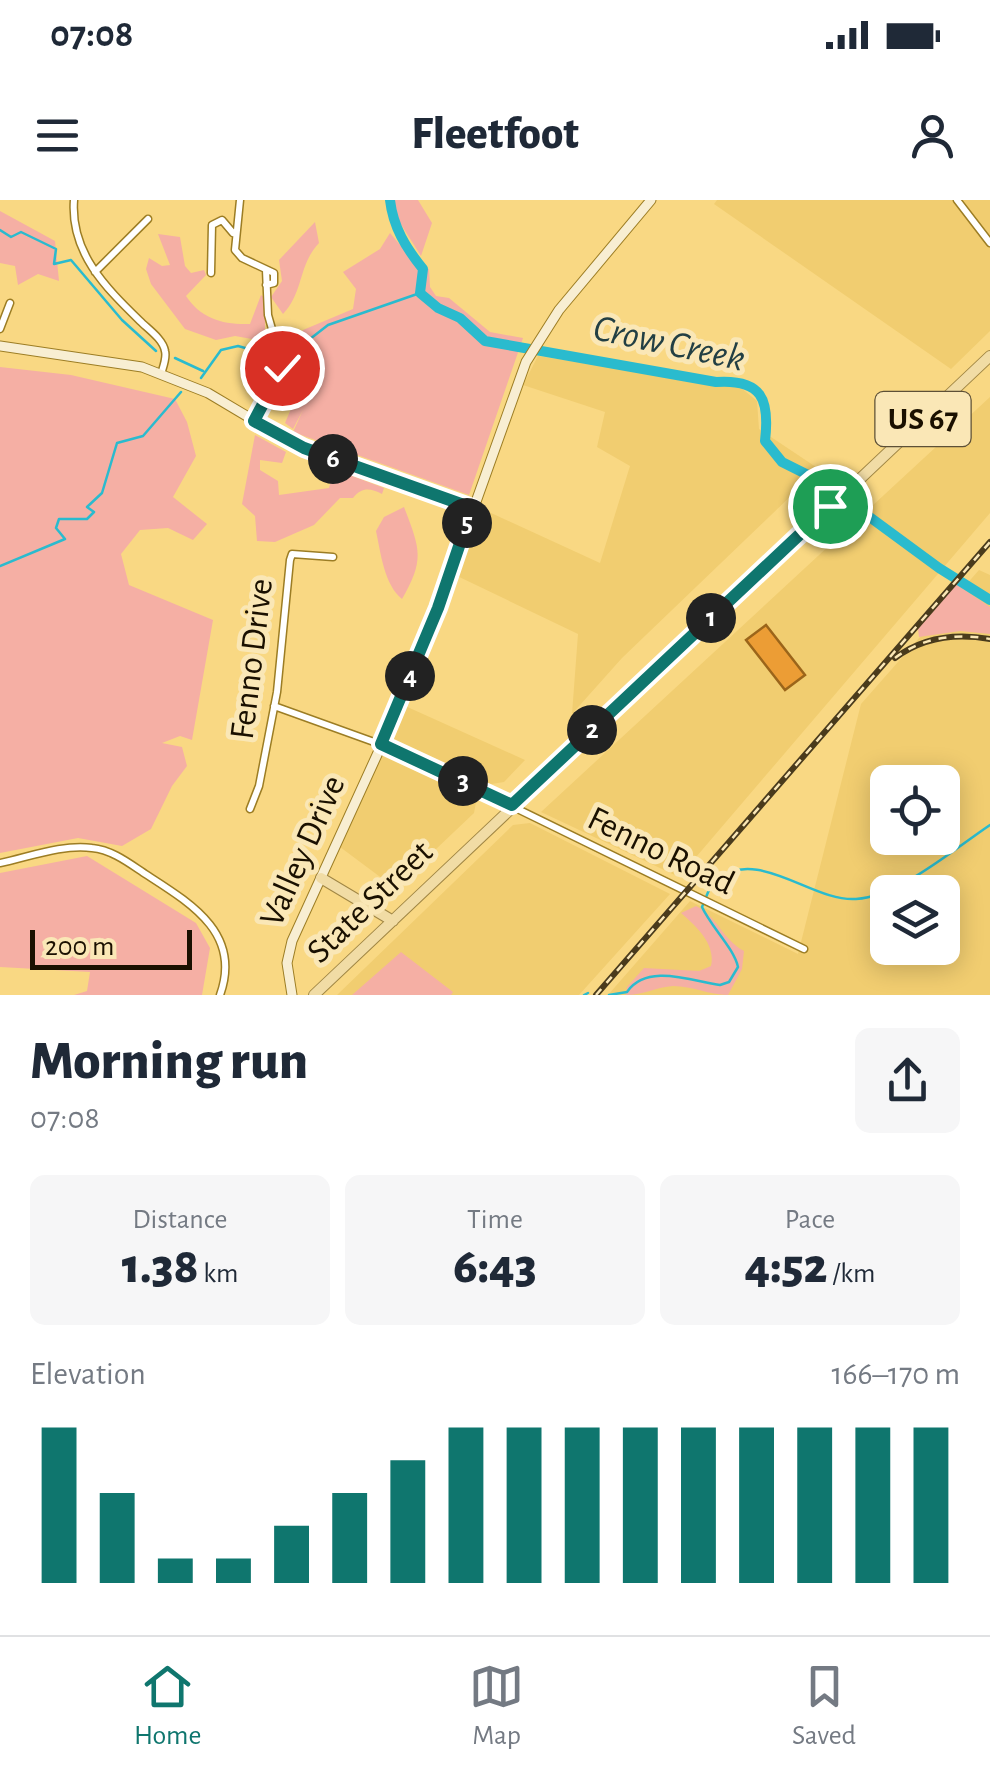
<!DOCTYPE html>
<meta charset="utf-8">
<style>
body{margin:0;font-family:"Alegreya Sans",sans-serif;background:#f6f6f7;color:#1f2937;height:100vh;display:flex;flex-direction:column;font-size:38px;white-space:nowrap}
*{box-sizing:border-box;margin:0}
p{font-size:32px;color:#747a83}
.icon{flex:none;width:55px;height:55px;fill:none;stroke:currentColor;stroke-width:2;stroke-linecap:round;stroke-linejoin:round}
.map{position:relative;height:795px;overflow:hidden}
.panel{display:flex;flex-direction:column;background:#fff;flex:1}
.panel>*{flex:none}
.controls{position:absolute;left:870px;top:565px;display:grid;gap:20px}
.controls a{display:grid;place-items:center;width:90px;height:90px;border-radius:15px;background:#fff;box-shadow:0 5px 25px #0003;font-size:50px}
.scale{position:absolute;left:30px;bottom:25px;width:162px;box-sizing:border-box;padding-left:10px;border:5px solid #1a1000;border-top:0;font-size:28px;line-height:35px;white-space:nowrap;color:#1a1000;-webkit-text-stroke:8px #fae7b6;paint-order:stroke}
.pin{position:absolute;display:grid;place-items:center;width:85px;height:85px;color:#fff;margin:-42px;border:5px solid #fff;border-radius:50%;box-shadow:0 2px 10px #0007}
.km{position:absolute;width:50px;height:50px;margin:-25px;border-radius:50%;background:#222;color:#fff;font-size:28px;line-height:50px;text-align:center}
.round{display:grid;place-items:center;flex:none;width:105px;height:105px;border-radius:15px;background:#f6f6f7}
.overview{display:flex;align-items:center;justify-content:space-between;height:170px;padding:0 30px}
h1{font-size:55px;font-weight:800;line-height:75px}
.stats{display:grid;grid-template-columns:repeat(3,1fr);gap:15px;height:170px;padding:10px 30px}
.stats div{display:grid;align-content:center;border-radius:15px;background:#f6f6f7;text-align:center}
.stats b{font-size:50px;font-weight:800}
.stats small{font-size:28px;font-weight:400}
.stats p{font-size:28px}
.chart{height:280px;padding:20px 30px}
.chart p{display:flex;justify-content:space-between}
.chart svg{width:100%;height:180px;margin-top:10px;stroke:#0f766e;stroke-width:6}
.status{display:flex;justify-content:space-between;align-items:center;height:70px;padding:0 50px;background:#fff;direction:ltr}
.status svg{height:28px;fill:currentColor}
header{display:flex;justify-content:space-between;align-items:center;height:130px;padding:0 30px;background:#fff;font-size:45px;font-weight:800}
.tabs{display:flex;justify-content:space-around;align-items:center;height:140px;border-top:2px solid #e0e1e3;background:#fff;font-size:28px;color:#747a83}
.tabs a{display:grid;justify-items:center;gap:5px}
.tabs .selected{color:#0f766e}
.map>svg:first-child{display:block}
.built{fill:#f1cd70;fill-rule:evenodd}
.green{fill:#f5afa4}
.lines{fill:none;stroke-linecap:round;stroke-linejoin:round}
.stream{stroke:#2abbce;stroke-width:2.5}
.river{stroke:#2abbce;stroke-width:10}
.building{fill:#ec9d35;stroke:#9b651a;stroke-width:2.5}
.street-casing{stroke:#9c7d24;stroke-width:9}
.secondary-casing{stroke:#9c7d24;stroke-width:11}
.primary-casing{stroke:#a08644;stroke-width:12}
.street{stroke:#fff;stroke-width:6}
.secondary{stroke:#f8eed2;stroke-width:9}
.primary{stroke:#f1dca5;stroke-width:10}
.rail-casing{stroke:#4a3b1c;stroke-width:6}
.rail{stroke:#fae7b6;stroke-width:2.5;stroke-dasharray:8;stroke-linecap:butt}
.route-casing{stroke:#fff;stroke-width:20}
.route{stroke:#0f766e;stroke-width:12}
.labels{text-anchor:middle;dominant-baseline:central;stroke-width:10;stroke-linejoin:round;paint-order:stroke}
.shield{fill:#fae7b6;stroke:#5d5037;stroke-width:2.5}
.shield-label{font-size:32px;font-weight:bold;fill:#1a1000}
.street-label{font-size:35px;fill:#1a1000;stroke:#fae7b6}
.water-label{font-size:38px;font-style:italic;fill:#223f44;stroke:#fae7b6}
</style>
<div class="status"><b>07:08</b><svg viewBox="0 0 49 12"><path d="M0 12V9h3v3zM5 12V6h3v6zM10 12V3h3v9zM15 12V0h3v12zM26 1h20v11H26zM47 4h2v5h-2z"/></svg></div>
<header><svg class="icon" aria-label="menu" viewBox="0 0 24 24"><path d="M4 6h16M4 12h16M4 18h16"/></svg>Fleetfoot<svg class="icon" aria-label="person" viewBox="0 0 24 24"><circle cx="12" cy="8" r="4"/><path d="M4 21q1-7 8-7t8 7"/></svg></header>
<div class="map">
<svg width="990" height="795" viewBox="0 0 990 795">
<rect width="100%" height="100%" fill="#f9d883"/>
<!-- built -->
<path class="built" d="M717 0H990V131L951 169 714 4Z
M538 156 740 187 757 201 759 229 819 269 622 458 572 514 578 434 453 374 478 307 600 363 630 266 597 247 605 212 523 185Z
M990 197V313L679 677 541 612Z
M979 370 990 375V795H608L690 701 798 754 861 504ZM888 582H942V638H888ZM888 692H942V748H888Z
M403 505 525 560 504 582 479 586 474 613 395 688 340 647Z
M530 623 670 694 579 795H337L513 625Z"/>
<!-- green -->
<path class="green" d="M392 0H418L432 23 421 56 395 15Z
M0 11 55 41 59 81 38 74 18 85 15 66 0 63Z
M315 22 319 43C298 65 304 92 283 114L271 97 282 81 279 60Z
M390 33 417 65 429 69 430 87 436 96 449 98 490 132 523 138 469 295 293 232 303 210 293 229 285 223 299 190 291 165 302 150 297 139 303 130 353 109 356 89 343 72 380 49Z
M158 34 180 37 185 66 191 73 204 70 206 75 186 96C201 119 224 125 250 124L261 95 265 98V130L258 140 235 136 216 140 185 129 151 84 146 69 149 58 162 66 170 65Z
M0 167 71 175 175 199 187 222 196 256 173 297 207 324 193 340 168 328 140 330 121 354 129 385 213 420 192 540 180 536 162 543 182 547 187 566 172 586 151 629 122 646 78 638 0 653Z
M255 235 286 252 282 263 260 260V270L278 281 279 295 329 288 334 269 384 288 382 294C370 288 362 287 353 298H340L314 325 275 342 257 341 255 316 242 304Z
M404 307C420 349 425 359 402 399 384 384 381 354 376 331L384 317Z
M956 384 990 407V434L960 431 919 437 918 429Z
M87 656 196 723 210 748 202 795H74L87 791 90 772 0 767V673Z
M696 706C717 716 722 739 744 751L742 769 728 795C709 795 693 786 673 786 657 787 643 795 626 795L627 787 644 768 699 771 711 766C716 744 696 726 681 713Z
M401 752 453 792 451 795H352Z"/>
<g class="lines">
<!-- stream -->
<path class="stream" d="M0 30 11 37 21 32 56 49 54 64 71 60 122 120 156 151
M175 158 203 171
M201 178 221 150 238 146 267 154 301 146 328 125 420 93
M0 366 65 339 56 328 59 319H87L94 312 87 307 102 293 117 243 143 236 181 192
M584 795 588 793
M609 795 627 792C647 763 692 781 720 785L729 782 738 767C734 748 711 727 702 707 706 698 709 686 716 680 758 646 812 702 856 699 900 696 954 649 990 625"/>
<!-- river -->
<path class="river" d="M390 0C393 27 406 48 423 69L420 93 438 108 460 118 485 141 716 182C762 179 770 199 765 241L782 262 822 282 939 368 990 400"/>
</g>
<!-- building -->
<path class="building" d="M766 425 805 475 785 490 746 440Z"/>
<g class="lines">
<!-- street casing -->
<g class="street-casing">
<path id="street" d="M74 0C70 52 105 87 140 121 148 129 163 139 165 151 167 158 163 167 161 174
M240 0 235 50 242 58 274 73V83L266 85
M957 0 990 43
M95 72 148 19
M211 73 212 25 222 20 233 33
M0 129 10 103
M253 219 282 164 268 115 266 70
M274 506 399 551 804 749
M250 609 259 586 277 492 290 360 292 354 333 357
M0 663C29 657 62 644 92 648 113 650 130 664 147 675 192 704 242 734 220 795"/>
</g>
<!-- secondary casing -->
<g class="secondary-casing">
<path id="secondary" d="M0 146 142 167 208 193 292 243 473 308
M292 795 287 763 292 741 392 522 438 408 526 162 559 110 651 0"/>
</g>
<!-- primary casing -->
<g class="primary-casing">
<path id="primary" d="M321 678 393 721
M314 795 990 156"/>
</g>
<!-- street -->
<use href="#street" class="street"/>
<!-- secondary -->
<use href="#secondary" class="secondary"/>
<!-- primary -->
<use href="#primary" class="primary"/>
<!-- rail casing -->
<g class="rail-casing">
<path id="rail" d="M895 458C923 437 956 433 990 439
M596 795 990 342"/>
</g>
<!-- rail -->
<use href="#rail" class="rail"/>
</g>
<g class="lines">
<!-- route casing -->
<g class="route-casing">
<path id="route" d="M282 168 254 221 304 248 472 308 438 408 381 544 512 605 830 306"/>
</g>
<!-- route -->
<use href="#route" class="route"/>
</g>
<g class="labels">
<!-- shield labels -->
<rect class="shield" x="875.5" y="192" width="95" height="54" rx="8"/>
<g class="shield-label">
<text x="923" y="219">US 67</text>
</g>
<!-- street labels -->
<g class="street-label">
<text transform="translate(252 459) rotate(-83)">Fenno Drive</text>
<text transform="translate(303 651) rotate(-66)">Valley Drive</text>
<text transform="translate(661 651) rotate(26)">Fenno Road</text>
<text transform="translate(370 702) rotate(-44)">State Street</text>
</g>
<!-- water labels -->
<g class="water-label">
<text transform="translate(669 144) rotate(12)">Crow Creek</text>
</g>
</g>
</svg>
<div class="controls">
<a><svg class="icon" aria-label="locate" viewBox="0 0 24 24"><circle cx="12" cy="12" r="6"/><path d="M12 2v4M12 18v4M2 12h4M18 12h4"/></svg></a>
<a><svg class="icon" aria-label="layers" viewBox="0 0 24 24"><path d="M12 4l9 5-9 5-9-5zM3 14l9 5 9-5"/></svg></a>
</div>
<div class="scale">200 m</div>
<div class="pin" style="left:830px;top:306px;background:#1e9e55"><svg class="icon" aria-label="arrive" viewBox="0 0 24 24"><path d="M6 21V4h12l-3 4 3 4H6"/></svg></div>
<div class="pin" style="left:282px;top:168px;background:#d93025"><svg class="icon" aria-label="check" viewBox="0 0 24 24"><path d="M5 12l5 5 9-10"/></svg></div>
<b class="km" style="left:711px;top:418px">1</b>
<b class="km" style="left:592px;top:530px">2</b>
<b class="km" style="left:463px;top:581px">3</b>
<b class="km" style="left:410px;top:476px">4</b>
<b class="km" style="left:467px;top:323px">5</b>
<b class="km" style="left:333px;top:259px">6</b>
</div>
<section class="panel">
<div class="overview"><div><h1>Morning run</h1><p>07:08</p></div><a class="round"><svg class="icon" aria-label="share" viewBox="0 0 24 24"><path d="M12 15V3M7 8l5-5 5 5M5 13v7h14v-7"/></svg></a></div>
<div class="stats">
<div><p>Distance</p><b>1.38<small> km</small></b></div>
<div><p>Time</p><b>6:43</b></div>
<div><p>Pace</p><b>4:52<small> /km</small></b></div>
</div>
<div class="chart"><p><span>Elevation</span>166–170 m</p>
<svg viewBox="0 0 160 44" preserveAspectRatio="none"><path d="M5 44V6M15 44V22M25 44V38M35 44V38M45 44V30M55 44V22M65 44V14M75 44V6M85 44V6M95 44V6M105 44V6M115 44V6M125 44V6M135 44V6M145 44V6M155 44V6"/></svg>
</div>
</section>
<nav class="tabs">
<a class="selected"><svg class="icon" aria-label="home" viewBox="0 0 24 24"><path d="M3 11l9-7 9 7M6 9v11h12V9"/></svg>Home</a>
<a><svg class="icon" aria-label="map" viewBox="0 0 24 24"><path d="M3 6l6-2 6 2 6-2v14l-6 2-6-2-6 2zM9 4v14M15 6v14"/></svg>Map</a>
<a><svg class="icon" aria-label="saved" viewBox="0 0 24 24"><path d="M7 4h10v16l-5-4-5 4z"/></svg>Saved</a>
</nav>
